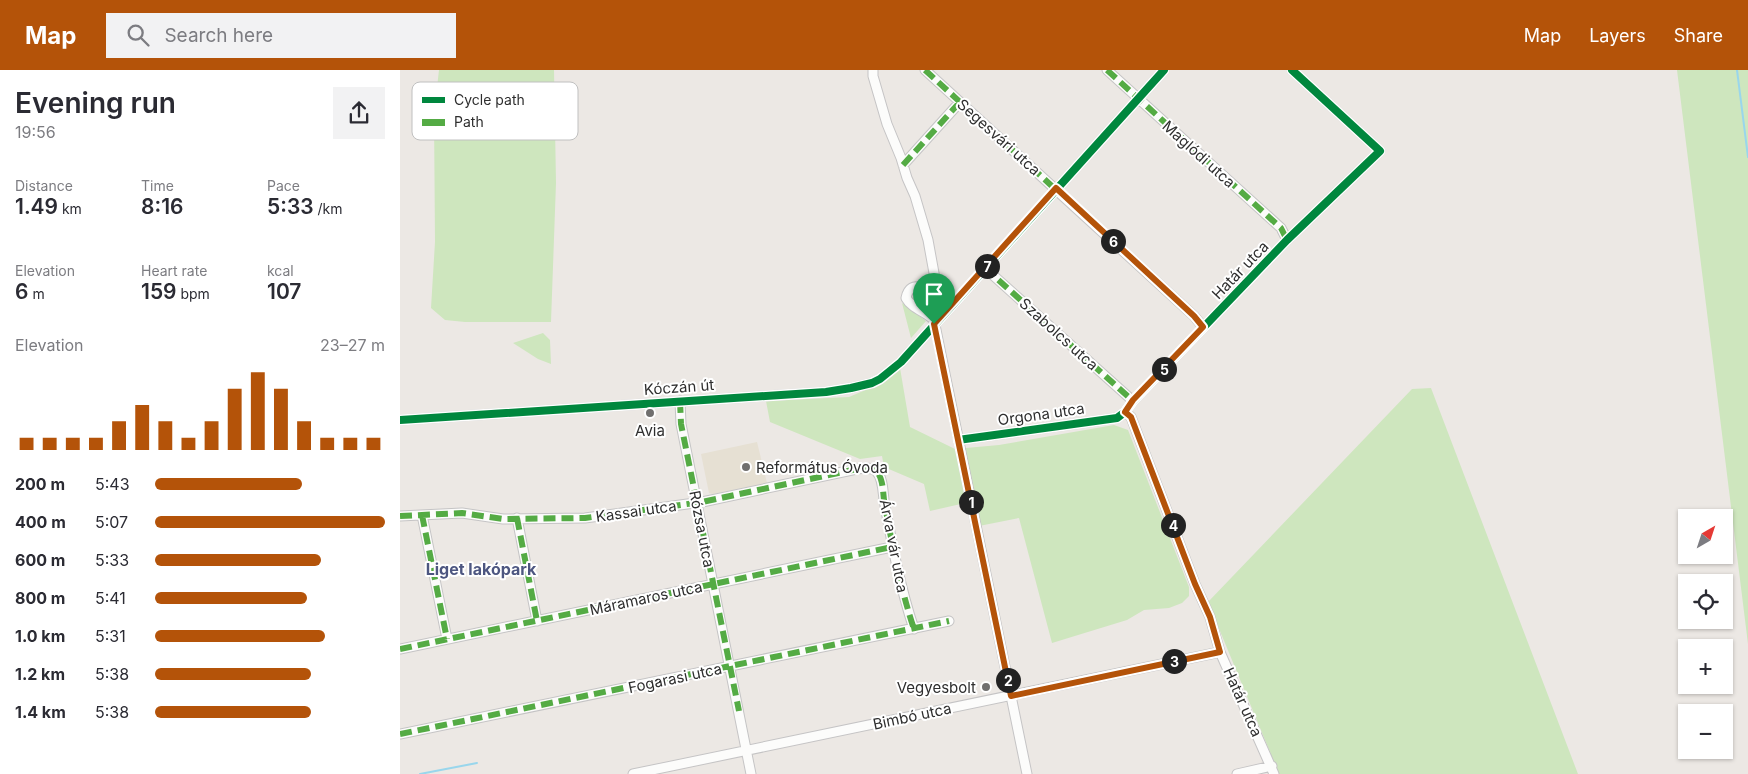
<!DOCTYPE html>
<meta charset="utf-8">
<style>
body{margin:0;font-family:Inter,sans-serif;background:#f2f2f3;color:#2b2b33;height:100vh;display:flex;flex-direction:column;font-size:19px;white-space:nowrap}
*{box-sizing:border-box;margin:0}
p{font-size:16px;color:#7c7c81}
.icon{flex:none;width:28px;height:28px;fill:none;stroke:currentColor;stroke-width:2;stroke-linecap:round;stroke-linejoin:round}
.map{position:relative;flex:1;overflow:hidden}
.panel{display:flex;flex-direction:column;background:#fff;width:400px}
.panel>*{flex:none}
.needle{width:32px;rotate:39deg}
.fabs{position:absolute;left:1278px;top:439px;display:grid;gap:10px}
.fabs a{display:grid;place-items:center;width:55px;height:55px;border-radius:0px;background:#fff;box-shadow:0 1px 4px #0004;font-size:25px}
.pin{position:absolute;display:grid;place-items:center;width:42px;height:42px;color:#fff;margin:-51px -21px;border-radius:50% 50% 50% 0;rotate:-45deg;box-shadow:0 0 5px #0007}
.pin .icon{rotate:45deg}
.km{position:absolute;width:25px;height:25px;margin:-12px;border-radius:50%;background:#222;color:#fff;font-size:14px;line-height:25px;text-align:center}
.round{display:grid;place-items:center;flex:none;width:52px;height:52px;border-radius:0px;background:#f2f2f3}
.summary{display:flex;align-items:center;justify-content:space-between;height:85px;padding:0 15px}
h1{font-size:28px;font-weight:600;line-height:38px}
.figures{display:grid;grid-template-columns:repeat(3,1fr);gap:8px;height:85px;padding:5px 15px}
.figures div{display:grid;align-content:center}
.figures b{font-size:21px;font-weight:600}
.figures small{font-size:14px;font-weight:400}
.figures p{font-size:14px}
.chart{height:140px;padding:10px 15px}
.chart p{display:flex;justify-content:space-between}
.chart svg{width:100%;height:90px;margin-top:5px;stroke:#b45309;stroke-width:6}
ul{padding:0 15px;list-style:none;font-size:16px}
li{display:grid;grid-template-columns:80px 60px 1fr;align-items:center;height:38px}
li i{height:12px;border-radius:6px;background:#b45309}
header{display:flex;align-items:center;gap:30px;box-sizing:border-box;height:70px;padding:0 25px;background:#b45309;color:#fff}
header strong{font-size:24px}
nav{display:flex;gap:28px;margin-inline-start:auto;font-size:18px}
.search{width:350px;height:45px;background:#f2f2f3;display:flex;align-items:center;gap:12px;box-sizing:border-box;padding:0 18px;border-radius:0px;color:#7c7c81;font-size:19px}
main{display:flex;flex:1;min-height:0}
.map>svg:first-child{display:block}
.education{fill:#e6e0d3}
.green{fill:#cee6be}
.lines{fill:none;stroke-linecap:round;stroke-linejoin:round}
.stream{stroke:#99d6ec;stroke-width:2}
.minor-casing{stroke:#c5c4c5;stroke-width:11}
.minor{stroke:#fcfcfb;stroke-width:9}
.quiet{stroke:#54ab44;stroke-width:6;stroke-dasharray:12 6;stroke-linecap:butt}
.cycleway-casing{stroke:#fff;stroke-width:11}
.cycleway{stroke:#00873e;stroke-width:8}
.route-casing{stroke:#fff;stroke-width:10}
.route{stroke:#b45309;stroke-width:6}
.poi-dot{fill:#706f6e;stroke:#fff;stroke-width:2}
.labels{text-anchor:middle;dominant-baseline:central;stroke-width:4;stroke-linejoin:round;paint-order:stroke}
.street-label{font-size:15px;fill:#2e2e2e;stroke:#fff}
.poi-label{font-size:15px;fill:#2e2e2e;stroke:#fff}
.neighbourhood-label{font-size:16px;font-weight:bold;fill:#4d5680;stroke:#fff}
.key{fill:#fff;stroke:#c0c0c0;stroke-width:1}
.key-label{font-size:14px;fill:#2e2e2e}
</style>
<header>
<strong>Map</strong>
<div class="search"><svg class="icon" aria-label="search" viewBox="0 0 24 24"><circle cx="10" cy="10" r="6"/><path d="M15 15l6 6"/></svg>Search here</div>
<nav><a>Map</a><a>Layers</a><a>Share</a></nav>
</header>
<main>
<section class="panel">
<div class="summary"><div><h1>Evening run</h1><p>19:56</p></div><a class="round"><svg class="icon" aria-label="share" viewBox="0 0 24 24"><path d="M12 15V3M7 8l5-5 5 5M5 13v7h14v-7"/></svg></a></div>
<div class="figures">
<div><p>Distance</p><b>1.49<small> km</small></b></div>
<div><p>Time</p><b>8:16</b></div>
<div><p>Pace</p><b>5:33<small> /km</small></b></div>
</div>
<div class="figures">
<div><p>Elevation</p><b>6<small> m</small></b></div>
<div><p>Heart rate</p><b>159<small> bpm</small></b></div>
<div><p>kcal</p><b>107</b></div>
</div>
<div class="chart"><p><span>Elevation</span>23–27 m</p>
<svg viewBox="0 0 160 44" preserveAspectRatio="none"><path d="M5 44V38M15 44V38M25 44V38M35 44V38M45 44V30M55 44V22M65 44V30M75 44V38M85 44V30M95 44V14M105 44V6M115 44V14M125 44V30M135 44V38M145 44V38M155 44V38"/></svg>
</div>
<ul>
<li><b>200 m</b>5:43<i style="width:64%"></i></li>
<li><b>400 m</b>5:07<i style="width:100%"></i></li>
<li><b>600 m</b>5:33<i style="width:72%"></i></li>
<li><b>800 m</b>5:41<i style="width:66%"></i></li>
<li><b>1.0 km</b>5:31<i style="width:74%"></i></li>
<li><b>1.2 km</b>5:38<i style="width:68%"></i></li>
<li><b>1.4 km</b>5:38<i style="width:68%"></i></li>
</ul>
</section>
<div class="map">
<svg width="1348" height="704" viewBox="0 0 1348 704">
<rect width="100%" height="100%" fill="#ece8e4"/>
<!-- education -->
<path class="education" d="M357 372 367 413 313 424 309 423 301 384Z"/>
<!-- green -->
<path class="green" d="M39 0H154L156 113 151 252H65L45 250 31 238 35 172 34 44Z
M1277 0H1348V574Z
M502 233 526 251 511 268Z
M143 263 150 270 151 294 138 289 113 273Z
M500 298 510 357 555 379 599 375 714 355 728 360 789 517V526L782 533 769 538 744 540 727 550 652 573 619 448 579 456 574 431 530 441 524 414 484 397 482 386 460 389 370 352 366 331 449 327 482 313Z
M1031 318 1178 704H879L808 532 1012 319Z"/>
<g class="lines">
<!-- stream -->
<path class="stream" d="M1337 0 1348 87
M20 704 77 693"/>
<!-- minor casing -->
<g class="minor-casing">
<path id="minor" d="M473 0V6L487 54 501 88 507 108 515 126 528 170 536 214V222L531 239
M525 0 794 246 803 257
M707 0 881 158 887 170
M503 95 560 32
M585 198 733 331
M534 250C525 241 512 239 506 228 508 218 514 214 523 219L534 250 627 704
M280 331 281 354 351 704
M725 342 731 347 795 514 810 547 820 582 874 704
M0 350 426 322 451 318 472 313 480 309 501 292 764 0
M558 370 717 348 725 342 733 331 887 170 980 81 892 0
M22 445 47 569
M0 446 62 443 103 449 185 448 302 432 457 399C464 398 471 397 476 401 483 407 483 422 484 430 492 474 500 517 514 559
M117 448 137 551
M0 579 492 477
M0 664 549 551
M233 704 820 582
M837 704 872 696"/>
</g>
<!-- minor -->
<use href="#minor" class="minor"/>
<!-- quiet -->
<path class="quiet" d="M525 0 794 246 803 257
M707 0 881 158 887 170
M503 95 560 32
M585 198 733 331
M280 331 281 354 339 641
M22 445 47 569
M0 446 62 443 103 449 185 448 302 432 457 399C464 398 471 397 476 401 483 407 483 422 484 430 492 474 500 517 514 559
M117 448 137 551
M0 579 492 477
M0 664 549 551"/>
<!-- cycleway casing -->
<g class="cycleway-casing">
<path id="cycleway" d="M0 350 426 322 451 318 472 313 480 309 501 292 764 0
M558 370 717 348 725 342 733 331 887 170 980 81 892 0"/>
</g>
<!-- cycleway -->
<use href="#cycleway" class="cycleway"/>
</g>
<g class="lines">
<!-- route casing -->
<g class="route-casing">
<path id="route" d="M656 118 794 246 803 257 733 330 725 342 731 347 795 514 810 547 820 582 611 626 534 254Z"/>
</g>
<!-- route -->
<use href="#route" class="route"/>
</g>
<!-- markers -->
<g class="poi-dot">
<circle cx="250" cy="343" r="5"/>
<circle cx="346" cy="397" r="5"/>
<circle cx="586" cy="617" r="5"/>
</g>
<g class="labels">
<!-- street labels -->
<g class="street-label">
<text transform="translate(599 67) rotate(42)">Segesvári utca</text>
<text transform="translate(799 84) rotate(42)">Maglódi utca</text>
<text transform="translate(840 200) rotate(-46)">Határ utca</text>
<text transform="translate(659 264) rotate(42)">Szabolcs utca</text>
<text transform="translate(279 317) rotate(-4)">Kóczán út</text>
<text transform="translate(641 344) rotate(-8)">Orgona utca</text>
<text transform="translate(236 441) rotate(-8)">Kassai utca</text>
<text transform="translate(302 459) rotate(79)">Rózsa utca</text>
<text transform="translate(494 476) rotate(79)">Árva vár utca</text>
<text transform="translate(246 528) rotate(-12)">Máramaros utca</text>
<text transform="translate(275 608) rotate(-12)">Fogarasi utca</text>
<text transform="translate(843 632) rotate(66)">Határ utca</text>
<text transform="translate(512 646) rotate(-12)">Bimbó utca</text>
</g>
<!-- poi labels -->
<g class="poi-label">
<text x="250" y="360">Avia</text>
<text x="356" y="397" text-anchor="start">Református Óvoda</text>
<text x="576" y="617" text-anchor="end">Vegyesbolt</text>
</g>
<!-- neighbourhood labels -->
<g class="neighbourhood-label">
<text x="81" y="499">Liget lakópark</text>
</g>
</g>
<!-- legend -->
<rect x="12" y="12" width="166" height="58" rx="8" class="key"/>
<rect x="22" y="27" width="23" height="6" fill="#00873e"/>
<rect x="22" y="49" width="23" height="7" fill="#54ab44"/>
<g class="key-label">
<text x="54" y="35">Cycle path</text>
<text x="54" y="57">Path</text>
</g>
</svg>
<div class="fabs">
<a><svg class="needle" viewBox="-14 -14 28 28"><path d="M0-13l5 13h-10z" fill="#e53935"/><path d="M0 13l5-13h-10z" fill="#7c7c81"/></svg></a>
<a><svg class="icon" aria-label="locate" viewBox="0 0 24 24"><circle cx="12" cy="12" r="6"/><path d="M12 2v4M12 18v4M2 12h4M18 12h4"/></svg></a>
<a>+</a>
<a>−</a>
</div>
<div class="pin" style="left:534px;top:254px;background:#1e9e55"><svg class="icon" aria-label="arrive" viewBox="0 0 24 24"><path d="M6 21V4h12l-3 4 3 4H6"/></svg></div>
<b class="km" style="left:571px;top:432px">1</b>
<b class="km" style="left:608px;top:610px">2</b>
<b class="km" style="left:774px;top:591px">3</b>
<b class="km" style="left:773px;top:455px">4</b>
<b class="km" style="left:764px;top:299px">5</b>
<b class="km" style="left:713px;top:171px">6</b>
<b class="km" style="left:587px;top:196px">7</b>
</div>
</main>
